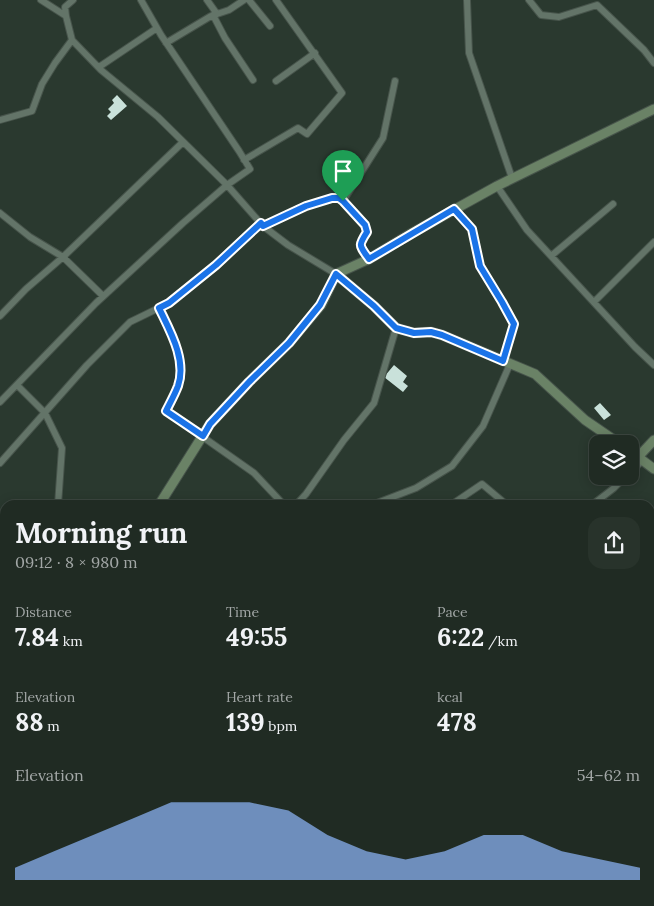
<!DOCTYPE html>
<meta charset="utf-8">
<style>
body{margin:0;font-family:Lora,serif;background:#28332b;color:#f1f3f6;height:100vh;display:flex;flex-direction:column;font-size:19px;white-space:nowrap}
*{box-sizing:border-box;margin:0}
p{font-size:16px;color:#a2a7a6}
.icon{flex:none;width:28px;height:28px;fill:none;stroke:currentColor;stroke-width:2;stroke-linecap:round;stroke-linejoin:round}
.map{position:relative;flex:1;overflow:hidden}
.sheet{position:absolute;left:0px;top:500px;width:655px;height:406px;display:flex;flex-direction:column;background:#202b23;border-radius:15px 15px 0 0;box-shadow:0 2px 12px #0003,0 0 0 1px #3d4741}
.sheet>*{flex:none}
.controls{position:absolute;left:589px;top:435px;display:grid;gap:10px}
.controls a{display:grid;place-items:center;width:50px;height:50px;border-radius:10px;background:#202b23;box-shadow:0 2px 12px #0003,0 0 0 1px #3d4741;font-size:25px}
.pin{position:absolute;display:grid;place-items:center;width:42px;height:42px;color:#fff;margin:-51px -21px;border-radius:50% 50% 50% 0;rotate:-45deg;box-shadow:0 0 5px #0007}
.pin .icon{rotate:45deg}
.round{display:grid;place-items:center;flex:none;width:52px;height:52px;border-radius:15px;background:#28332b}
.summary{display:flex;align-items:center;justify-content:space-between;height:85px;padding:0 15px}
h1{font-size:28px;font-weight:700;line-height:38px}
.figures{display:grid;grid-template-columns:repeat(3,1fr);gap:8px;height:85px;padding:5px 15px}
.figures div{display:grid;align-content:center}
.figures b{font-size:25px;font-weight:700}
.figures small{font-size:14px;font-weight:400}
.figures p{font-size:14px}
.chart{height:140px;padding:10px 15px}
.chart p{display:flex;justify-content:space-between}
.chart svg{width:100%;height:90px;margin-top:5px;fill:#8fb8fd;opacity:.7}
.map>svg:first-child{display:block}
.building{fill:#c9e1da}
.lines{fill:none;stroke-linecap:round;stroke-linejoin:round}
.lane-casing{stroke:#47544b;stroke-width:5}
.street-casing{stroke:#47544b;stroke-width:8}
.secondary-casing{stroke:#47544b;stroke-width:11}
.lane{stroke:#637468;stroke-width:3}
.street{stroke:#637468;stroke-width:6}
.secondary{stroke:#6a8266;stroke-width:9}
.route-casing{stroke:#fff;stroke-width:10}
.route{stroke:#1a73e8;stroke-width:6}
</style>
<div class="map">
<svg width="654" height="906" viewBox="0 0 654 906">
<rect width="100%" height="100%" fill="#2a392f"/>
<!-- building -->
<path class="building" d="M117 95 127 106 111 120 107 116 111 112 108 109 114 103 112 100Z
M394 365 407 376 403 382 408 386 403 392 384 377Z
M600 403 611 415 604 420 594 408Z"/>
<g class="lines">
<!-- lane casing -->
<g class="lane-casing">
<path id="lane" d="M339 906 344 901"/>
</g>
<!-- street casing -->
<g class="street-casing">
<path id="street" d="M41 0 66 16 72 40 101 70 158 117 227 185 263 226 288 245 336 274
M207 0 217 14
M249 0 270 26
M467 0 469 53 512 178
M529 0 541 15 559 17 597 5 644 50 654 63
M213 15 225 38 253 80
M66 16 65 7 73 0
M166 43 211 16 229 10 244 0
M99 67 157 28
M276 81 315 53
M0 120 32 111 42 84 55 63 72 40
M244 160 298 128 307 134 342 93 276 0
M497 186 527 230 612 322 635 347 654 365
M343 201 383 138 395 81
M454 209 472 229 480 266 502 302 514 324 503 361
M0 213 30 237 63 257 103 296
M263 226 306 206 332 198H339L343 201 367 228C367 234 364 235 362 240 358 247 365 253 369 259
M551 256 613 204
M594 302 654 242
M159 308C170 331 187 360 178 386 175 394 170 403 166 411L254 473 284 505
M0 316 26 289 63 257 183 142
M17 385 45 413 62 448 58 505
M0 402 96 303 183 223 227 185 250 169 239 151 161 35 141 0
M0 463 87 365 130 322 169 303 216 265 261 223
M630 473 643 460
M296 505 306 494 344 440 374 403 396 328
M373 505 377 503 416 488 452 466 483 426 510 364
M451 505 482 484 507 505
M592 505 614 488 626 476
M650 582 654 587
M650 602 654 598
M650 651 654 647
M650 705 654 701
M650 771 654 767
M0 772 5 770
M5 808V809
M650 855 654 851
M650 874 654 878
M0 876 5 869
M15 901 17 906
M160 901 162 906
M492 901 496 906
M74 902 83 901
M462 906 467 901
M511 906 516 901
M599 906 603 901"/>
</g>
<!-- secondary casing -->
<g class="secondary-casing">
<path id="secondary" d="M336 274 374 306 396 328 414 333 431 332 442 335 535 374 585 420 620 444
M630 451 654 469
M638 457 654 440
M159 505 210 424 249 382 289 343 321 305 336 274 369 259 412 233 497 186 654 109
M0 589 5 590
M73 901 75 906
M395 901 399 906"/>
</g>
<!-- lane -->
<use href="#lane" class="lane"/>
<!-- street -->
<use href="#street" class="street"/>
<!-- secondary -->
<use href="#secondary" class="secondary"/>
</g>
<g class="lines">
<!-- route casing -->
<g class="route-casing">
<path id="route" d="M332 198H339L343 201 365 225 367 232C358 246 359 245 369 259L454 209 472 229 480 266 502 302 514 324 503 361 442 335 431 332 414 333 396 328 374 306 336 274 320 305 289 343 249 382 210 424 203 436 166 411C170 403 175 394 178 386 187 360 170 331 159 308L169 303 216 265 261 223 263 226 306 206Z"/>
</g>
<!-- route -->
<use href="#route" class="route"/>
</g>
</svg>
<div class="controls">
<a><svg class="icon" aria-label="layers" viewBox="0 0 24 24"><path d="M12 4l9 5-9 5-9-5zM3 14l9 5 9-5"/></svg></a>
</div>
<div class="pin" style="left:343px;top:201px;background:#1e9e55"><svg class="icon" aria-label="arrive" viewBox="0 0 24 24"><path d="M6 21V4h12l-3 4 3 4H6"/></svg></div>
<section class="sheet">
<div class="summary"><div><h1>Morning run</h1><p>09:12 · 8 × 980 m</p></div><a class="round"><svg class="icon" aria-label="share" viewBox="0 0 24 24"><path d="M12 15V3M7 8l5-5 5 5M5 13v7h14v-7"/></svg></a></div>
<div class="figures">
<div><p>Distance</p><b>7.84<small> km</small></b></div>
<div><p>Time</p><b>49:55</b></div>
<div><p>Pace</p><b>6:22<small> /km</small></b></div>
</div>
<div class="figures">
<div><p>Elevation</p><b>88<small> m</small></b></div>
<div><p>Heart rate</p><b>139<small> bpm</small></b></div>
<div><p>kcal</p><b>478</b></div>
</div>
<div class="chart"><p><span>Elevation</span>54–62 m</p>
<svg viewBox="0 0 160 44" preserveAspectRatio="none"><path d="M0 44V38L10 30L20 22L30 14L40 6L50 6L60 6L70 10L80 22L90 30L100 34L110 30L120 22L130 22L140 30L150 34L160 38V44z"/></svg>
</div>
</section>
</div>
